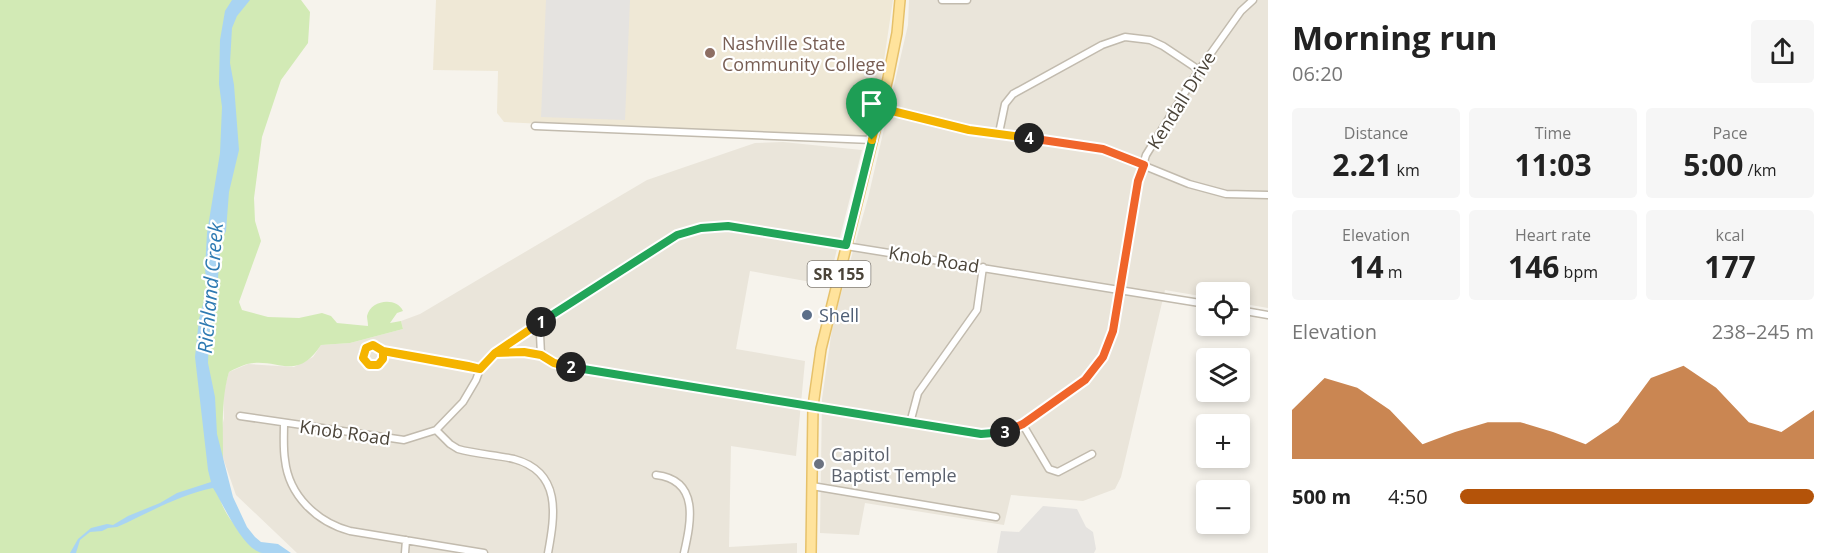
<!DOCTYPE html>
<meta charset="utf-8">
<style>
body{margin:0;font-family:"Open Sans",sans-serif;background:#f6f6f6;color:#222;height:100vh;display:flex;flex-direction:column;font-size:22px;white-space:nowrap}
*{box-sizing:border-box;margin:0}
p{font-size:20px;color:#767676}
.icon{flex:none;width:33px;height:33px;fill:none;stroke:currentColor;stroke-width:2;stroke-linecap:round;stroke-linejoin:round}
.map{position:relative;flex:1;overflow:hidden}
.side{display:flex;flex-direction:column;background:#fff;width:570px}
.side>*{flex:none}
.tools{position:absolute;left:1196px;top:282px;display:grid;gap:12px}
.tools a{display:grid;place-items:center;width:54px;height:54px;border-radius:6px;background:#fff;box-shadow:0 3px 9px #0003;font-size:30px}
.pin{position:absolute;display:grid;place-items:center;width:51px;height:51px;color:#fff;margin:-62px -26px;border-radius:50% 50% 50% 0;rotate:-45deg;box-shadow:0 0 6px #0007}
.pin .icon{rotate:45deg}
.km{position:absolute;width:30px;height:30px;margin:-15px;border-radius:50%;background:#222;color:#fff;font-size:16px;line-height:30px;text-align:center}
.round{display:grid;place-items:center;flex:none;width:63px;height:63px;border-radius:6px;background:#f6f6f6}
.summary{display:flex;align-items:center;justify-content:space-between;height:102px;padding:0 24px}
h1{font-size:33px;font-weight:700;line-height:45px}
.stats{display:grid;grid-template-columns:repeat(3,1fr);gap:9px;height:102px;padding:6px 24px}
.stats div{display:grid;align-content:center;border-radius:6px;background:#f6f6f6;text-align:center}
.stats b{font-size:30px;font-weight:700}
.stats small{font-size:16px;font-weight:400}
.stats p{font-size:16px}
.chart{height:168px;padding:12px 24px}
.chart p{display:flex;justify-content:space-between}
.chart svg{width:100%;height:108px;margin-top:6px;fill:#b45309;opacity:.7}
ul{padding:0 24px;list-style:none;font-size:20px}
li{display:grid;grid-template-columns:96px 72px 1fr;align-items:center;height:45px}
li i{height:15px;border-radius:8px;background:#b45309}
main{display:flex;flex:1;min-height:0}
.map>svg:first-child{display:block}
.residential{fill:#eae5da}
.education{fill:#efe8d6}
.green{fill:#d2eab5}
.parking{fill:#e5e3e0}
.water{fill:#a9d4f2}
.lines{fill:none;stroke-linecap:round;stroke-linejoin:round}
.street-casing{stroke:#c2bbae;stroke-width:9}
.primary-casing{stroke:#e6c16a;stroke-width:12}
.street{stroke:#fff;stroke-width:6}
.primary{stroke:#ffe39c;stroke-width:9}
.split-1-casing{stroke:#fff;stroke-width:12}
.split-2-casing{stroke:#fff;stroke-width:12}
.split-3-casing{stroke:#fff;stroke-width:12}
.split-4-casing{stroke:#fff;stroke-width:12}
.split-5-casing{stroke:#fff;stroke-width:12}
.split-1{stroke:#22a559;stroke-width:8}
.split-2{stroke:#f5b400;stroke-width:8}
.split-3{stroke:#22a559;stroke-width:8}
.split-4{stroke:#f0652b;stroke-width:8}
.split-5{stroke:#f5b400;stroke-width:8}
.education-dot{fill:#8d6e63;stroke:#fff;stroke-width:2}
.service-dot{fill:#5c6f8a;stroke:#fff;stroke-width:2}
.worship-dot{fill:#6b7280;stroke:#fff;stroke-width:2}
.labels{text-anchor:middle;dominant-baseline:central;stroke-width:4.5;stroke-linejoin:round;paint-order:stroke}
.shield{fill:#fff;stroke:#817c74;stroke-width:1.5}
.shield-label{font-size:16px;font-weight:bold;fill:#4b4439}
.education-label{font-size:18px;fill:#785e54;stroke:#fff;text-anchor:start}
.street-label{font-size:18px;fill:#4b4439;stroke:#fff}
.service-label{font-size:18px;fill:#4e5e75;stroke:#fff;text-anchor:start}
.worship-label{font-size:18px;fill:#5b616d;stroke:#fff;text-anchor:start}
.water-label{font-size:20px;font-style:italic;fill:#2e7ab2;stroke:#fff}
</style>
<main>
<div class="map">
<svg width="1268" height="553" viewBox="0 0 1268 553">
<rect width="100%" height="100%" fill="#f6f3ec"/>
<!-- residential -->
<path class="residential" d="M909 0H1268V308L1239 303V292H1206V297L1165 290 1121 477 1115 489 1083 501 1011 495 1004 525 865 503 859 535 820 533 822 399 833 322 868 198 908 25Z
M783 142 862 150 828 285 750 271 736 349 805 361 796 456 731 446 729 547 797 543V553H297L236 495 223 458 221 432 224 418 223 393 229 372 248 364 294 367 313 357 321 345 350 343 403 329 401 321 420 314 647 180 755 143Z"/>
<!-- education -->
<path class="education" d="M436 0H893L872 140 504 122 497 113 498 71 433 70Z"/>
<!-- green -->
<path class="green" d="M0 0H301L310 12 308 43 281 80 262 137 254 198 255 221 261 241 239 302 242 310 268 317 299 318 322 313 331 316 337 323 368 326C368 322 367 319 367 316 371 299 397 297 403 311L397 313 390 323 401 321 403 329 350 343 321 345C296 383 278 357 247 364 241 366 234 369 229 372 221 399 223 427 223 455 223 464 216 472 215 482 215 487 219 494 220 499 229 526 248 537 270 553H0Z"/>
<!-- parking -->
<path class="parking" d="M546 0H630L625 120 541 117Z
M1043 506 1077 509 1086 527 1093 532 1096 549 1094 553H997L1001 531 1019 532Z"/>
<!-- water -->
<path class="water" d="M232 0H250L237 16 232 28 230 63 234 85 239 150 229 192 226 231 221 241 216 303 209 334 208 363 215 397 217 434 233 497 247 527 255 537 261 542 278 544 291 553C282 553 271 553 262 553 242 549 223 503 213 488 178 495 149 513 117 527L108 528 102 531 90 532 80 540 76 553H70L78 539 91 528 107 524 113 525 128 516 160 503 177 493 211 482 208 470 195 357 199 319 207 290 205 269 207 233 220 153 222 107 219 84 220 40 225 11Z"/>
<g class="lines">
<!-- street casing -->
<g class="street-casing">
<path id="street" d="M942 0H967
M880 108 969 130 1103 149 1189 184 1226 194 1268 195
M535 126 872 140
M999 133 1005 104 1013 94 1102 45 1125 37 1150 40 1163 46 1199 70
M1239 310 1268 315
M363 355a10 10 0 1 1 20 0a10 10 0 1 1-20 0Z
M383 351 480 369
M496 353 524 352 541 355 554 363 568 366 981 434 1008 431 1023 425 1085 380 1096 368 1109 344 1113 331 1138 181 1146 155 1199 70 1241 11 1253 0
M541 355 540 334 543 321
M240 416 404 440 436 430 463 402 476 380 480 369 495 353 677 235 701 228 728 227 1206 304
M284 423C284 435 283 448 285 460 289 496 317 522 350 531L484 553
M910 423 918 393 977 310 983 267
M1023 425 1049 469 1058 472 1092 454
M436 430 450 444 458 449C476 454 496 455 514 459 562 472 555 515 548 553
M656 475C700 480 691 522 684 553
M812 486 996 517
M405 553 406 540"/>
</g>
<!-- primary casing -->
<g class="primary-casing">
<path id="primary" d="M811 553 813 406 821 349 888 78 897 33 900 0"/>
</g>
<!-- street -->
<use href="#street" class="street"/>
<!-- primary -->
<use href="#primary" class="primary"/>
</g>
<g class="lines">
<!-- split-1 casing -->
<g class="split-1-casing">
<path id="split-1" d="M541 322 677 235 701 228 728 226 846 245 872 140"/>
</g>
<!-- split-2 casing -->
<g class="split-2-casing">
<path id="split-2" d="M541 322 495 353 480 369 383 351 373 345 366 348 363 358 369 365H378L383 359V351L468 366 480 369 495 353 524 352 541 355 554 363 571 367"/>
</g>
<!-- split-3 casing -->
<g class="split-3-casing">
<path id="split-3" d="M571 367 981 434 1005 432"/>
</g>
<!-- split-4 casing -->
<g class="split-4-casing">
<path id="split-4" d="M1005 432 1023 424 1085 380 1103 357 1113 331 1138 181 1144 165 1103 149 1029 138"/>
</g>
<!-- split-5 casing -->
<g class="split-5-casing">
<path id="split-5" d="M872 140 880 108 969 130 1029 138"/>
</g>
<!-- split-1 -->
<use href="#split-1" class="split-1"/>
<!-- split-2 -->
<use href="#split-2" class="split-2"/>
<!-- split-3 -->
<use href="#split-3" class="split-3"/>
<!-- split-4 -->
<use href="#split-4" class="split-4"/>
<!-- split-5 -->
<use href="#split-5" class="split-5"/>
</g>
<!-- markers -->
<circle class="education-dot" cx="710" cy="53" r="6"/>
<circle class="service-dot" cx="807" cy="315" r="6"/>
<circle class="worship-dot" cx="819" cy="464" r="6"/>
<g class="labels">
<!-- shield labels -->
<rect class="shield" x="807.5" y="261" width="63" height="26" rx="4.5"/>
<g class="shield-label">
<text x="839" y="274">SR 155</text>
</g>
<!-- education labels -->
<g class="education-label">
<text x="722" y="43">Nashville State<tspan x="722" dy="21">Community College</tspan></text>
</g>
<!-- street labels -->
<g class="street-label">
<text transform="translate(1181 100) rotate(-58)">Kendall Drive</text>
<text transform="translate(934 259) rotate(9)">Knob Road</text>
<text transform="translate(345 432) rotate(8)">Knob Road</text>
</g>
<!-- service labels -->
<g class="service-label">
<text x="819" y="315">Shell</text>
</g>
<!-- worship labels -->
<g class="worship-label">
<text x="831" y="454">Capitol<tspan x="831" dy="21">Baptist Temple</tspan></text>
</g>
<!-- water labels -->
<g class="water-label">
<text transform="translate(210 288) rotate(-85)">Richland Creek</text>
</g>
</g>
</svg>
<div class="tools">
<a><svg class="icon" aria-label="locate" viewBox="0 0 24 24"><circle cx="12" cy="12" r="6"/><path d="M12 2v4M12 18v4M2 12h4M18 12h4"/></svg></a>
<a><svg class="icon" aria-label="layers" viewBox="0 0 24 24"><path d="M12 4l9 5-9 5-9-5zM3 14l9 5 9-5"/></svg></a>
<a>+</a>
<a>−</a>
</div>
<div class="pin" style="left:872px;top:140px;background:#1e9e55"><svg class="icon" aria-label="arrive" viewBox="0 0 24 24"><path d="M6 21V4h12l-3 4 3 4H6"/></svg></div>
<b class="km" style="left:541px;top:322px">1</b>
<b class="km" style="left:571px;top:367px">2</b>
<b class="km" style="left:1005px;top:432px">3</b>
<b class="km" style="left:1029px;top:138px">4</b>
</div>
<section class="side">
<div class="summary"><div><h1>Morning run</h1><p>06:20</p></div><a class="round"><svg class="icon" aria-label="share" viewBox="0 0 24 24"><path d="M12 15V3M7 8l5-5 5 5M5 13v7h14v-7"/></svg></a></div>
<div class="stats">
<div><p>Distance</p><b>2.21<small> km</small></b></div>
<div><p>Time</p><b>11:03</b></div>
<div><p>Pace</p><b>5:00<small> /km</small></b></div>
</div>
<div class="stats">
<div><p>Elevation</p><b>14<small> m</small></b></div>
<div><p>Heart rate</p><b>146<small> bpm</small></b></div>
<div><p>kcal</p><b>177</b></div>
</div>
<div class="chart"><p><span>Elevation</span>238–245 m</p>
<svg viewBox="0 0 160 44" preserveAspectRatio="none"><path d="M0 44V24L10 11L20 15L30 24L40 38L50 33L60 29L70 29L80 33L90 38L100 29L110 11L120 6L130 15L140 29L150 33L160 24V44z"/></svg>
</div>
<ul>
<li><b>500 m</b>4:50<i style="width:100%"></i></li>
</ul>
</section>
</main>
